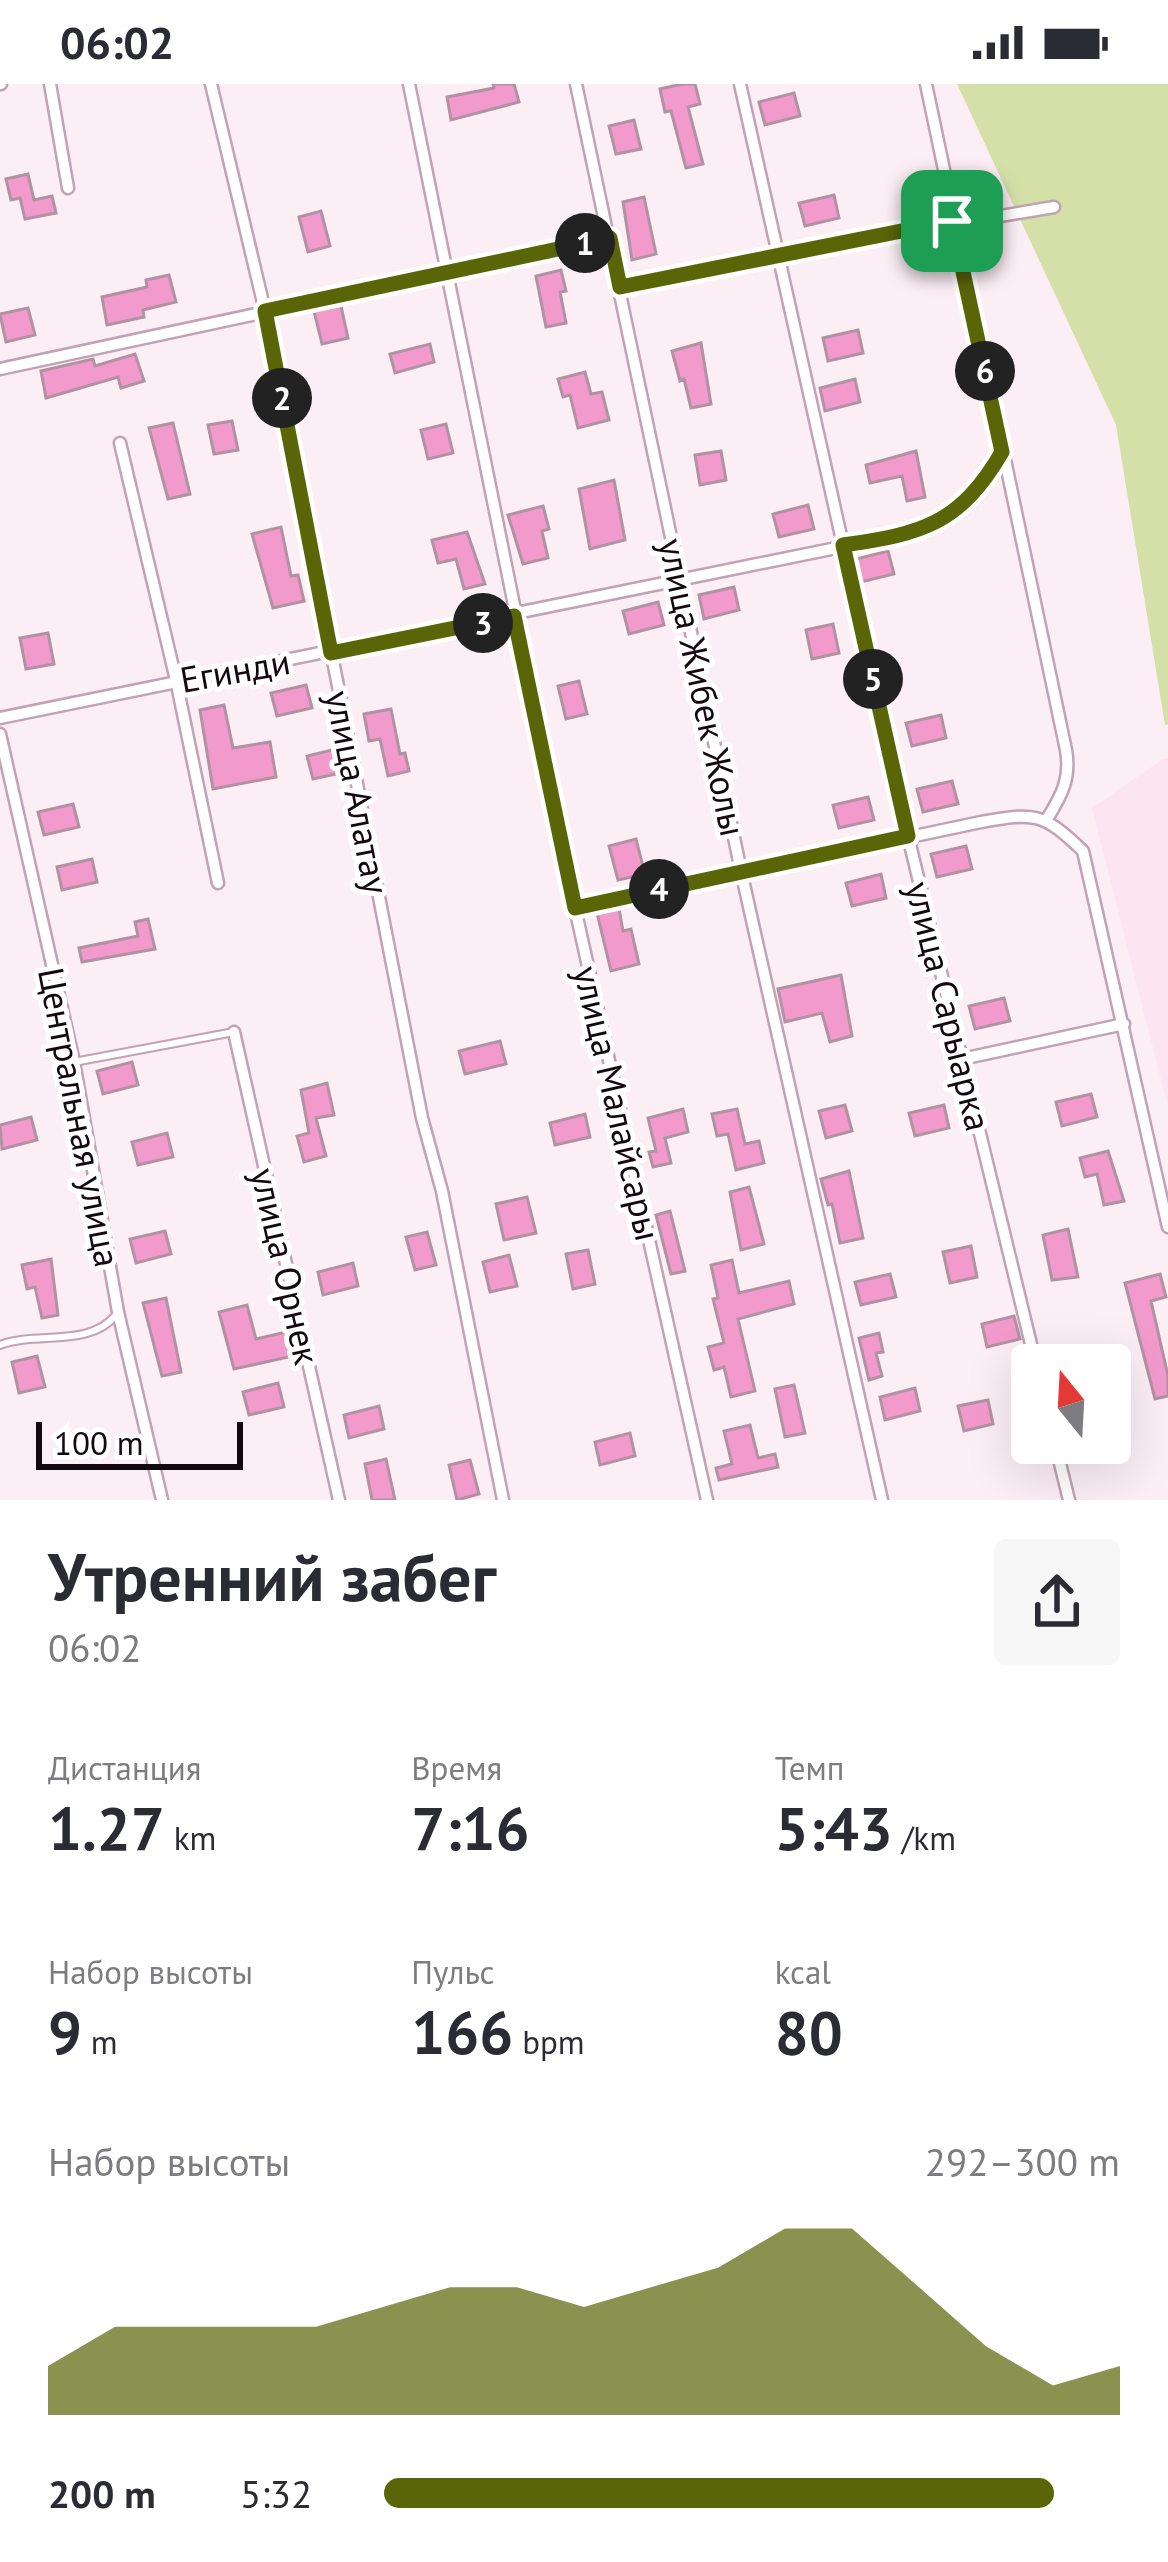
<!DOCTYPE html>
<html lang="ru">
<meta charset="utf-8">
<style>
body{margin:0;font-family:"PT Sans",sans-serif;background:#f7f7f7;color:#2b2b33;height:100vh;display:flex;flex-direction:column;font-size:45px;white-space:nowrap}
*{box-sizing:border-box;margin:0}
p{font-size:39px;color:#7c7c81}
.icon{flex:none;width:66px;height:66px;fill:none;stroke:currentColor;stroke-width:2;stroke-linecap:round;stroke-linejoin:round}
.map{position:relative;height:1416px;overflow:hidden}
.details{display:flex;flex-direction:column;background:#fff;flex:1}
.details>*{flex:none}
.needle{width:78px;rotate:342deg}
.buttons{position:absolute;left:1011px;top:1260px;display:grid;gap:24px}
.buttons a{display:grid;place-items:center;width:120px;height:120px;border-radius:12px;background:#fff;box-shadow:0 12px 48px #0002;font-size:60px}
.scale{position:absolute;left:36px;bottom:30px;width:207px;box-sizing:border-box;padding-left:12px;border:6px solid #13080e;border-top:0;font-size:33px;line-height:42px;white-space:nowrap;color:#13080e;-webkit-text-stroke:9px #fff;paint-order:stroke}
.pin{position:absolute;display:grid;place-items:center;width:102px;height:102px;color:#fff;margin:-51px;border-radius:24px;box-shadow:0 6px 18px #0006}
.km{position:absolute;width:60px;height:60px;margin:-30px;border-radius:50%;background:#222;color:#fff;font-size:33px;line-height:60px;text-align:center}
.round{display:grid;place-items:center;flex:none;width:126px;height:126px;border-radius:12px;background:#f7f7f7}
.summary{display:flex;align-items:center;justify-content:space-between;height:204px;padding:0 48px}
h1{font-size:66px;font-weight:600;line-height:90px}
.figures{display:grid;grid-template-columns:repeat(3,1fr);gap:18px;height:204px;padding:12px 48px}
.figures div{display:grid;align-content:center}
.figures b{font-size:60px;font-weight:600}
.figures small{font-size:33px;font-weight:400}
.figures p{font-size:33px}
.chart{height:336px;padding:24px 48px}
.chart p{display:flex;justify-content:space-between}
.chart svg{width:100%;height:216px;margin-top:12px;fill:#596507;opacity:.7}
ul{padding:0 48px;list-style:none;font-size:39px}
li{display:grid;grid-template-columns:192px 144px 1fr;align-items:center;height:90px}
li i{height:30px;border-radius:15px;background:#596507}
.status{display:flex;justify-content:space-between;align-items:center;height:84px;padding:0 60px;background:#fff;direction:ltr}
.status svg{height:33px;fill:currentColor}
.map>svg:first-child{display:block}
.built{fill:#fde4f1}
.green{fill:#d5e0a9}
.building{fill:#f39acc;stroke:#b192a2;stroke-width:3}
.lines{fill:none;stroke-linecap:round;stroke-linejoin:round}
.lane-casing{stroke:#c2a2b3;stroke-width:10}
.street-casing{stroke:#c2a2b3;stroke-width:15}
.lane{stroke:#fff;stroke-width:6}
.street{stroke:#fff;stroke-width:10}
.route-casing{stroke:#fff;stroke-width:24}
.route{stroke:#596507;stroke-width:15}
.labels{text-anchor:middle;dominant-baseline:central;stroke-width:10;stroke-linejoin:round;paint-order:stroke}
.street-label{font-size:36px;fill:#13080e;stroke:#fff}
</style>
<div class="status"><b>06:02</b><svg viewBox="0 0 49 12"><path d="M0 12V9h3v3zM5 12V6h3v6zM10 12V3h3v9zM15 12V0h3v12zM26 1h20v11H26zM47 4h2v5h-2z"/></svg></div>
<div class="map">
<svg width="1168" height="1416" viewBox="0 0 1168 1416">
<rect width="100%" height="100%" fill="#fceef5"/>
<!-- built -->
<path class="built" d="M1163 675H1168V1023L1092 724Z"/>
<!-- green -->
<path class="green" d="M957 0H1168V640L1165 641 1116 341Z"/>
<!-- building -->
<path class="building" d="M493 0H514L519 18 451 36 447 13 494 4Z
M682 0H695L700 20 688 23 703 80 686 84 671 27 665 28 660 5Z
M794 9 800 32 765 41 759 18Z
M634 36 641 65 616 70 609 42Z
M28 90 34 116 52 112 56 129 25 135 20 114 11 116 6 95Z
M834 111 839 134 805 142 799 119Z
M644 113 656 170 632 176 623 118Z
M321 127 330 162 308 168 299 133Z
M561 186 566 207 560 208 566 239 546 243 536 192Z
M169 191 176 218 143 226 144 233 107 241 102 213 147 203 146 196Z
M341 222 348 254 322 260 314 227Z
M28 224 35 251 6 258 0 230Z
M858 246 863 269 828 277 823 254Z
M701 259 711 320 691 324 684 295 680 297 672 267Z
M430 260 434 278 395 289 390 270Z
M135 270 144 297 121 304 118 293 46 314 41 287 93 275 95 282Z
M585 288 591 310 602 308 609 336 578 344 570 311 563 313 558 295Z
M855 295 860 318 825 327 820 304Z
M232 337 238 366 214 370 208 341Z
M173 339 190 410 168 415 149 344Z
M446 340 453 369 428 375 421 346Z
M721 367 726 396 700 401 695 371Z
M916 367 925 413 907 417 902 392 870 399 866 381Z
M614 396 625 456 590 465 579 405Z
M808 421 814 445 779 453 773 430Z
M543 422 549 445 542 447 548 474 523 480 508 431Z
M281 443 291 492 298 491 304 517 273 524 252 450Z
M467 448 485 500 464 505 456 475 438 479 432 456Z
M888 467 894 490 861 498 856 475Z
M734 503 739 526 704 535 699 511Z
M658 518 664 541 629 550 623 527Z
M833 540 839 569 812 575 806 546Z
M48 549 54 580 26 585 20 554Z
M579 597 587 630 566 635 558 602Z
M306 601 312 624 277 632 271 609Z
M224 621 233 664 270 658 276 693 213 705 200 626Z
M391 625 400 670 405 669 409 687 388 692 380 655 369 657 364 630Z
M941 631 946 654 912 662 906 639Z
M340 664 345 688 313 695 307 672Z
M952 697 958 720 923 728 917 705Z
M868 713 874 736 839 744 833 721Z
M73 720 79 743 44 751 38 728Z
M636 755 645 790 618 796 609 762Z
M966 762 972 785 937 793 931 770Z
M92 775 97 798 62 806 57 783Z
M881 790 886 814 852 822 846 799Z
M619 825 623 847 631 845 639 880 611 887 597 829Z
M148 835 155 865 82 878 79 864 138 852 135 838Z
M841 891 852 952 830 958 822 929 785 938 778 905Z
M1004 914 1010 937 975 945 969 922Z
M500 957 506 980 465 990 459 967Z
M132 978 138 1001 103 1010 97 987Z
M327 999 334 1031 316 1034 326 1072 304 1078 297 1052 309 1049 301 1006Z
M1091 1010 1097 1033 1062 1042 1056 1018Z
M845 1021 852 1047 826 1054 819 1027Z
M944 1021 949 1044 915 1052 909 1029Z
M683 1025 688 1048 665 1054 671 1079 653 1083 649 1068 656 1067 648 1034Z
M737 1025 745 1060 759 1057 764 1079 736 1086 728 1050 717 1052 712 1030Z
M585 1030 590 1053 555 1061 550 1039Z
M31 1033 37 1056 2 1065 0 1041Z
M167 1049 173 1073 138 1081 132 1058Z
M1108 1067 1124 1117 1104 1121 1097 1090 1085 1093 1080 1074Z
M849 1087 863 1154 840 1159 832 1120 828 1121 821 1095Z
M749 1103 764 1160 741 1166 730 1108Z
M527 1113 536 1149 504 1156 496 1120Z
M670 1127 685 1187 671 1190 656 1131Z
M1068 1145 1078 1193 1052 1196 1043 1151Z
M165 1147 171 1170 136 1179 130 1155Z
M427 1148 436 1181 415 1186 406 1153Z
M971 1162 977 1193 950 1199 943 1168Z
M588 1166 595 1200 573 1205 566 1170Z
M509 1171 517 1202 490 1208 483 1178Z
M51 1175 58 1231 42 1234 35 1203 27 1205 22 1181Z
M732 1176 739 1209 789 1197 794 1220 738 1235 755 1307 731 1313 724 1283 714 1286 708 1263 724 1259 713 1215 718 1214 711 1181Z
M353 1179 358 1202 323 1211 318 1188Z
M890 1190 896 1213 861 1221 855 1198Z
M1160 1190 1166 1213 1151 1217 1168 1292V1312L1155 1315 1125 1199Z
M166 1214 181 1288 162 1292 143 1219Z
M247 1221 256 1255 286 1248 293 1272 234 1285 219 1228Z
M1014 1232 1020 1255 987 1263 982 1240Z
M879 1249 883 1268 876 1269 882 1292 869 1296 859 1254Z
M37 1272 45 1303 19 1309 12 1278Z
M278 1299 284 1323 249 1331 243 1308Z
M794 1301 805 1349 785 1353 775 1305Z
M915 1304 920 1327 885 1336 880 1313Z
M988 1316 993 1340 964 1347 958 1322Z
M379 1322 384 1345 349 1354 344 1331Z
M750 1341 758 1374 775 1370 778 1383 719 1396 716 1384 732 1380 724 1347Z
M630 1349 635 1372 600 1381 595 1358Z
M386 1375 395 1416H372L365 1380Z
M470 1376 479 1410 457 1416 449 1381Z"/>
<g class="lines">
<!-- lane casing -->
<g class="lane-casing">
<path id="lane" d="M74 978 234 948
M0 1261C37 1247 89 1264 116 1231"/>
</g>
<!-- street casing -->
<g class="street-casing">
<path id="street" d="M0 0H1
M50 0 68 104
M211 0 265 227 422 1034 442 1107 503 1416
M409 0 575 824 707 1416
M576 0 741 787 882 1416
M740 0 908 752 1036 1281
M926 0 1066 666C1071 694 1062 711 1047 735
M621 203 780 169 1054 123
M0 285 610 154
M120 359 176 596 218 799
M0 634 915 448 967 419 1002 368
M0 650 74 978 118 1228 162 1416
M575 824 981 738C1036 728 1043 729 1083 767L1168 1143
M234 948 339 1416
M962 975 1124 940
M1055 1359 1069 1416"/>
</g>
<!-- lane -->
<use href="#lane" class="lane"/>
<!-- street -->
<use href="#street" class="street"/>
</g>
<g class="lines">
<!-- route casing -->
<g class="route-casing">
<path id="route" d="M952 137 1002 368C960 440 922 450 843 461L908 752 575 824 514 532 331 569 265 227 610 154 620 203Z"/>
</g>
<!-- route -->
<use href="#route" class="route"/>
</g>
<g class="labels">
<!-- street labels -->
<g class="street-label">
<text transform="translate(235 586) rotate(-10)">Егинди</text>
<text transform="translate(703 603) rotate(78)">улица Жибек Жолы</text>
<text transform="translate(358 708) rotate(79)">улица Алатау</text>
<text transform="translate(949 922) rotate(76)">улица Сарыарка</text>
<text transform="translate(618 1019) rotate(77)">улица Малайсары</text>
<text transform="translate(80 1033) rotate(79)">Центральная улица</text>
<text transform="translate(286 1182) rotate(77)">улица Орнек</text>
</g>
</g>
</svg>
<div class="buttons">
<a><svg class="needle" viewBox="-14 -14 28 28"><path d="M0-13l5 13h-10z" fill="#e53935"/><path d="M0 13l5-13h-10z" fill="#7c7c81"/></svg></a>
</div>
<div class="scale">100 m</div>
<div class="pin" style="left:952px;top:137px;background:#1e9e55"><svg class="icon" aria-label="arrive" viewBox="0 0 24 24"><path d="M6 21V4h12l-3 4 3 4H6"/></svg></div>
<b class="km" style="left:585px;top:159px">1</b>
<b class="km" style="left:282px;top:314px">2</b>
<b class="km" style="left:483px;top:539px">3</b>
<b class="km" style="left:659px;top:805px">4</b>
<b class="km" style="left:873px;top:595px">5</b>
<b class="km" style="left:985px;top:287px">6</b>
</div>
<section class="details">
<div class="summary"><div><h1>Утренний забег</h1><p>06:02</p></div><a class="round"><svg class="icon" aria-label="share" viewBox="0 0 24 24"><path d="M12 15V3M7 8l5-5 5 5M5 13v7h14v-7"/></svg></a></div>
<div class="figures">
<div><p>Дистанция</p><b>1.27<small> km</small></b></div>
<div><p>Время</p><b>7:16</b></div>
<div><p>Темп</p><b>5:43<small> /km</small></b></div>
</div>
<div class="figures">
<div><p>Набор высоты</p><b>9<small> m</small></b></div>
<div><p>Пульс</p><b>166<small> bpm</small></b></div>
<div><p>kcal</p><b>80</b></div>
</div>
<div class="chart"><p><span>Набор высоты</span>292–300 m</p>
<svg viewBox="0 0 160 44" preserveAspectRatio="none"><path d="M0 44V34L10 26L20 26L30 26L40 26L50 22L60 18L70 18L80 22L90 18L100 14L110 6L120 6L130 18L140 30L150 38L160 34V44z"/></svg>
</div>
<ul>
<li><b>200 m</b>5:32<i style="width:91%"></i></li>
</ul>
</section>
